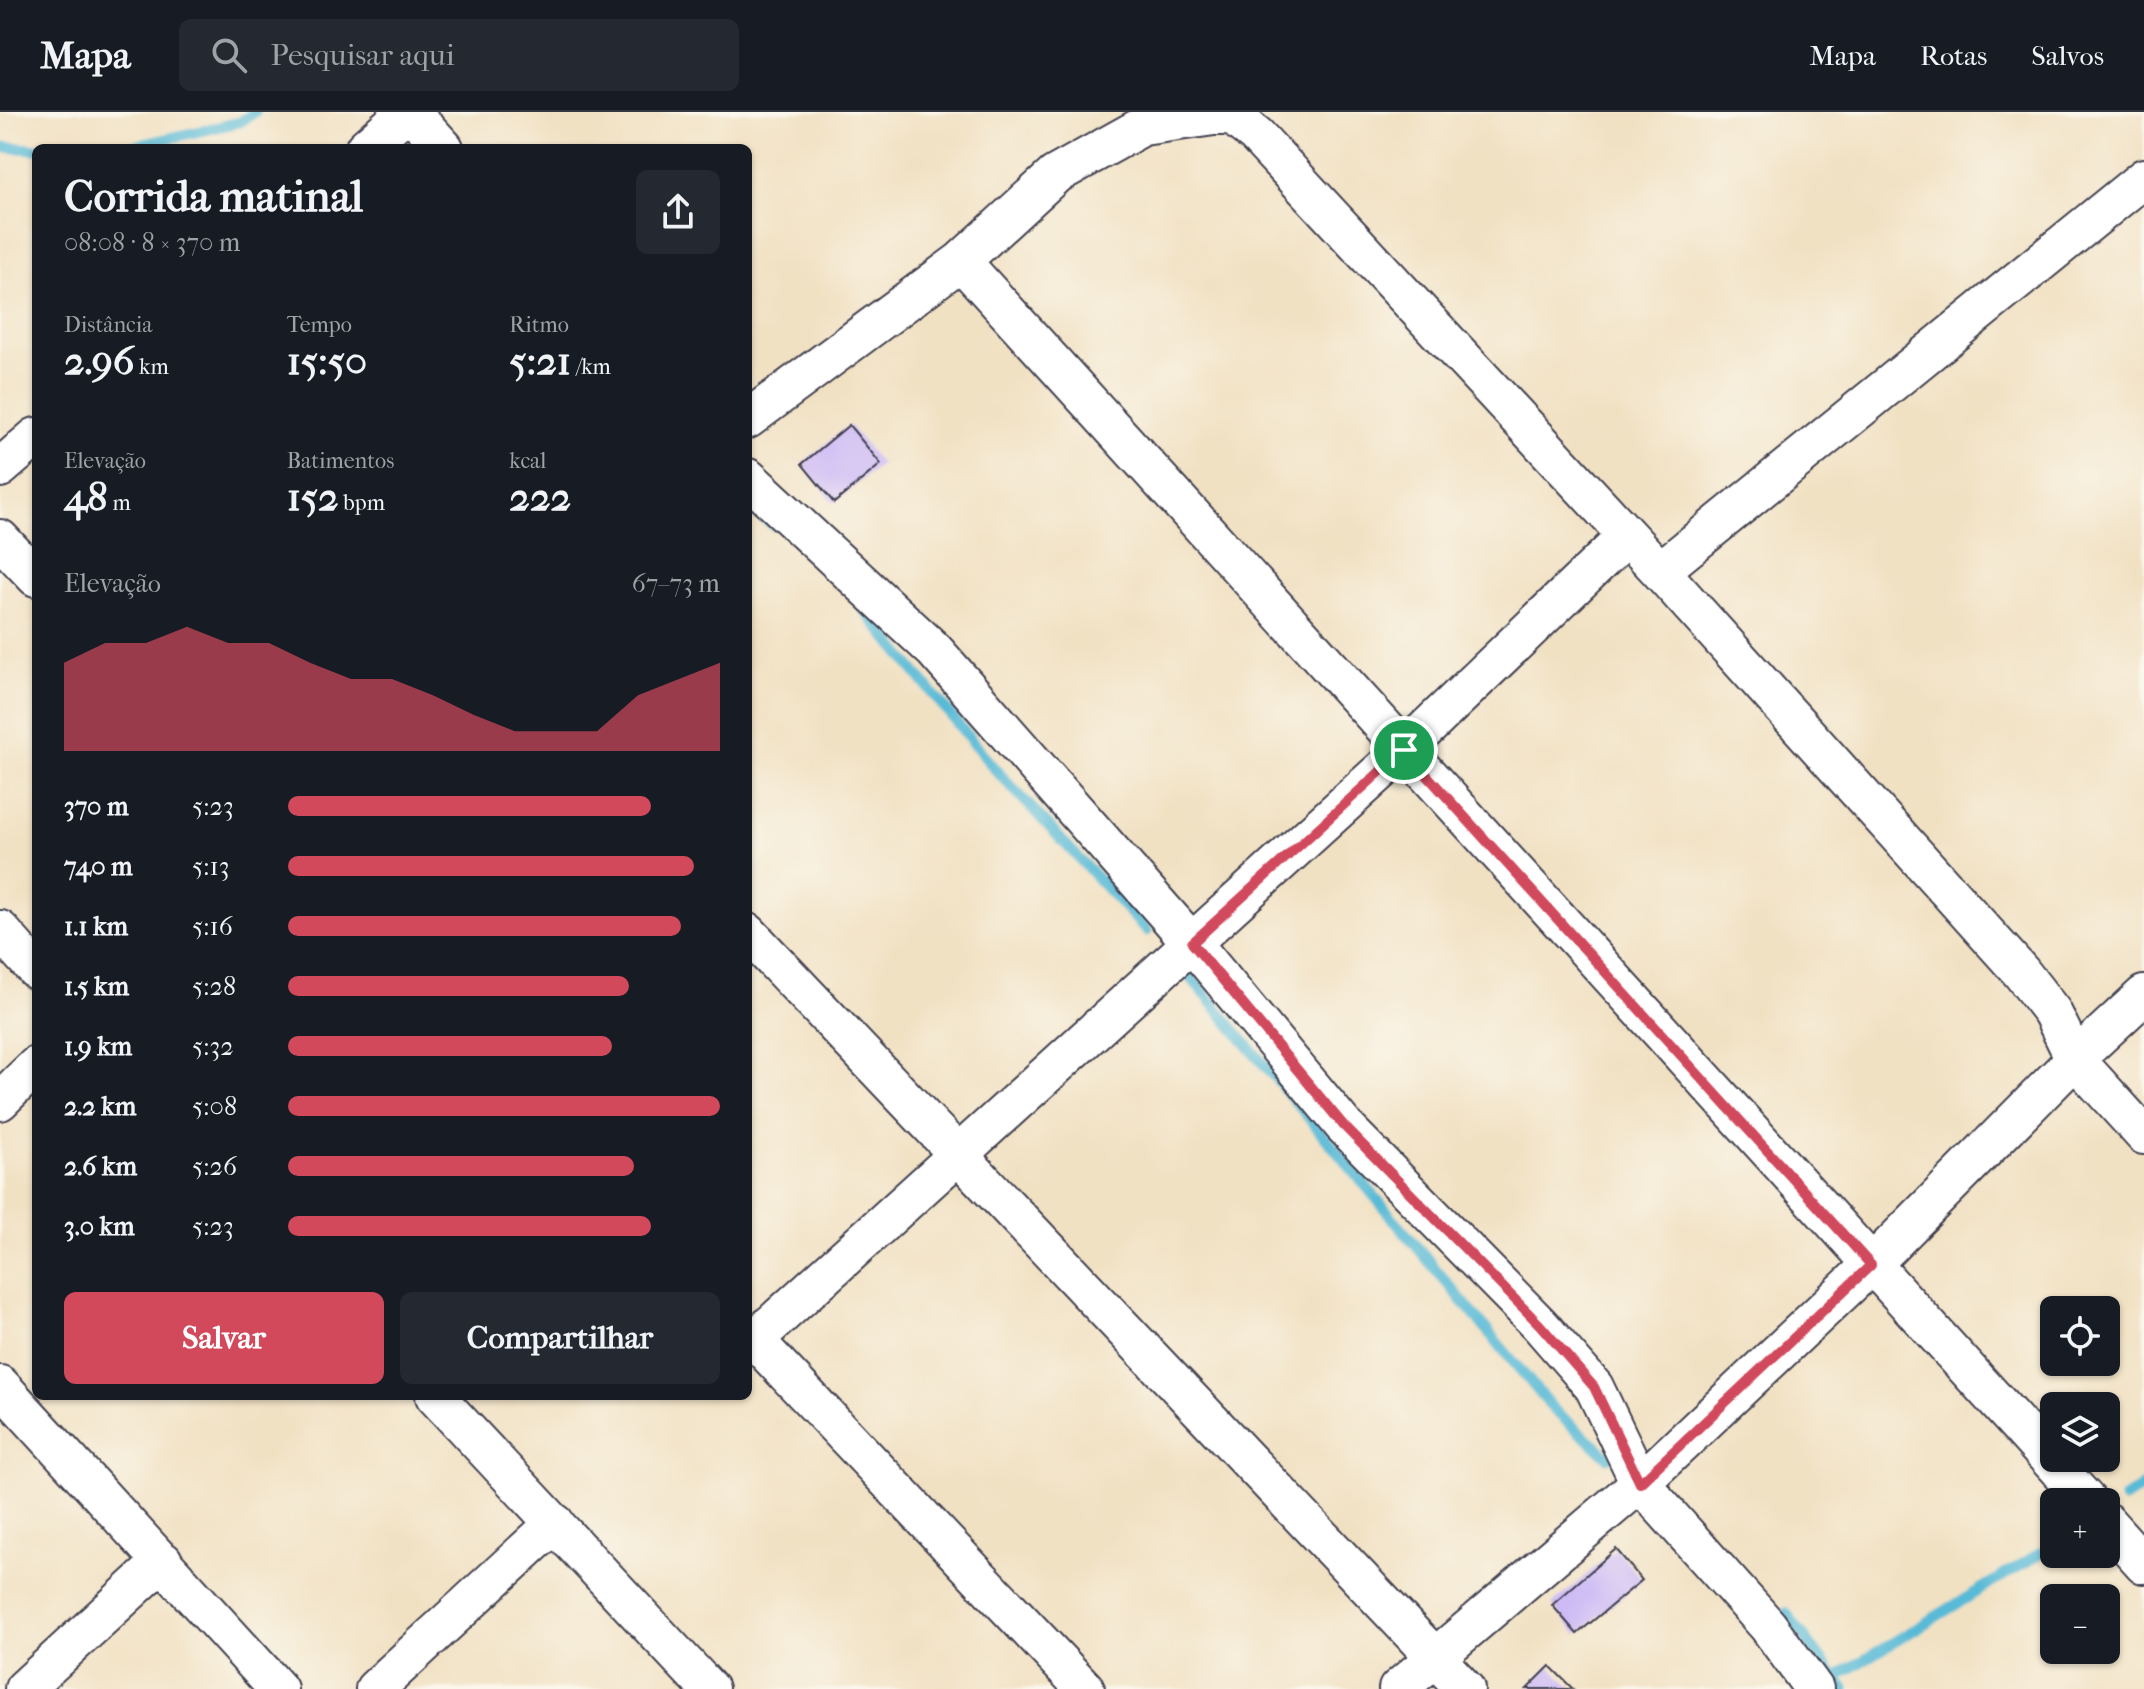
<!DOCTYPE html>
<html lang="pt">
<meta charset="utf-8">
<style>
body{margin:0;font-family:"IM FELL French Canon",serif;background:#242831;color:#f1f3f6;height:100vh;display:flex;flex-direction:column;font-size:30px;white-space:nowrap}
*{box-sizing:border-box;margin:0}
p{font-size:26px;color:#9ea1a6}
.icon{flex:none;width:44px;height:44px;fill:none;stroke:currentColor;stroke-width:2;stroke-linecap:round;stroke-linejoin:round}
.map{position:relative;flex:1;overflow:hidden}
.sheet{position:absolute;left:32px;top:32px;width:720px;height:1256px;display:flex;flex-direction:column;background:#171b24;border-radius:12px;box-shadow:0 2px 6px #0004}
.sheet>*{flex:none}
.buttons{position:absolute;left:2040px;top:1184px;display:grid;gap:16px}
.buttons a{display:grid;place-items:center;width:80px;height:80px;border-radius:12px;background:#171b24;box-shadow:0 2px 6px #0004;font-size:40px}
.pin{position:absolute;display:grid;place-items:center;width:68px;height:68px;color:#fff;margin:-34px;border:4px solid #fff;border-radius:50%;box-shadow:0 2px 8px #0007}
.round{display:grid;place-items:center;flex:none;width:84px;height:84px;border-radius:12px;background:#242831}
.head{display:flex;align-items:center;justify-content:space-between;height:136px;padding:0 32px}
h1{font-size:44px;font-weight:800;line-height:60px}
.figures{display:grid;grid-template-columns:repeat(3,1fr);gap:12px;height:136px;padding:8px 32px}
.figures div{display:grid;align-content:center}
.figures b{font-size:40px;font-weight:800}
.figures small{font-size:22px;font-weight:400}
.figures p{font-size:22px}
.chart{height:224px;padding:16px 32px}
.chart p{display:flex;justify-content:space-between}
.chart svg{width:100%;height:144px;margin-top:8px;fill:#d1495b;opacity:.7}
.primary-button{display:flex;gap:16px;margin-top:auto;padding:16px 32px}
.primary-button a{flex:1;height:92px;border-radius:12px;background:#d1495b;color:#fff;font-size:32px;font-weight:800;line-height:92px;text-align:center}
.primary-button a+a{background:#242831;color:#f1f3f6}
ul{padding:0 32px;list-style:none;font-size:26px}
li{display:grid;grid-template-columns:128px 96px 1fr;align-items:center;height:60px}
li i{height:20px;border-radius:10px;background:#d1495b}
header{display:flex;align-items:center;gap:48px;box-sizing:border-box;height:112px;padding:0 40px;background:#171b24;border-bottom:2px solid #363941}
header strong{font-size:38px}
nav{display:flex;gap:44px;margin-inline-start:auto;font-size:28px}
.search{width:560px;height:72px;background:#242831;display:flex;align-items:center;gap:20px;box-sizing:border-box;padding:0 28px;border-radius:12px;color:#9ea1a6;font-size:30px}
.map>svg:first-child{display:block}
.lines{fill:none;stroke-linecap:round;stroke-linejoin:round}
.stream{stroke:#58bad6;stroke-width:11}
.building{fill:#c6b1f7}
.minor-casing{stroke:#413f4f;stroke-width:42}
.minor{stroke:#fff;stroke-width:38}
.route-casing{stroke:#fff;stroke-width:16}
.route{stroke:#d1495b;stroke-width:10}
</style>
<header>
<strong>Mapa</strong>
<div class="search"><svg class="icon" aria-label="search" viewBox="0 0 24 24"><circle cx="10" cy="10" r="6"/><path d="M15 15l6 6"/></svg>Pesquisar aqui</div>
<nav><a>Mapa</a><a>Rotas</a><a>Salvos</a></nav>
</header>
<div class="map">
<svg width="2144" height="1577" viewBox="0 0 2144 1577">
<rect width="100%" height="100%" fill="#fbf7ec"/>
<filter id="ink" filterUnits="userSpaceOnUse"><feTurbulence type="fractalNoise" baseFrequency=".0125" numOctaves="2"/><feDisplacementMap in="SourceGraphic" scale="16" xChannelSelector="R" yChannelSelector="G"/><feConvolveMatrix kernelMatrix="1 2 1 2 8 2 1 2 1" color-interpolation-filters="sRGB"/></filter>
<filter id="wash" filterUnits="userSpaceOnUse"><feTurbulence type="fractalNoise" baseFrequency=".006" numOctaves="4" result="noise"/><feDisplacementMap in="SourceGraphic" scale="32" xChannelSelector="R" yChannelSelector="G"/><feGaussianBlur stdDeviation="1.8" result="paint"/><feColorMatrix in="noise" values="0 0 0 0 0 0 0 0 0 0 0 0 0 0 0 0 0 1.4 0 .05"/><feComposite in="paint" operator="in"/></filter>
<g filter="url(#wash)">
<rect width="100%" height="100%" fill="#f1e1c3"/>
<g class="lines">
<!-- stream -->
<path class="stream" d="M0 35 36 37
M126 36 240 10 255 0
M748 395 773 413
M862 495 993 655 1147 819
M1188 862 1553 1297 1608 1345
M2124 1387 2144 1374
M1786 1501 1844 1577
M1833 1567 2054 1433"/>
</g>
<g id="blocks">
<!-- building -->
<path class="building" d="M849 313 881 352 834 391 802 352Z
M1616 1437 1642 1468 1577 1522 1552 1493Z
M1550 1554 1573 1577H1527Z"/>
</g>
</g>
<g filter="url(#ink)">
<use href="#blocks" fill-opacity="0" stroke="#413f4f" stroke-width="2"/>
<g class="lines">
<!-- minor casing -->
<g class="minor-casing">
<path id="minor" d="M411 0 444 36
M365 36 406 0
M961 149 2088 1390
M748 307 961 149 1055 63 1143 14 1221 3 1235 6 1256 23 1660 459 2021 860 2052 900 2075 947 2144 1023
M0 356 36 325
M748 366 934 538 1192 831 1344 1014 1540 1213 1594 1275 1640 1371 1768 1514 1814 1577
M0 427 36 465
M1660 459 2144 66
M0 818 36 858
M748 821 1465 1577
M0 989 36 954
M748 1221 1085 1577
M754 1228 1404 638 1627 424
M0 1273 278 1577
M435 1284 709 1577
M2106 1410 2144 1452
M24 1577 163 1449
M375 1577 555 1411
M1398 1577 1640 1371 1871 1153 2075 947 2144 883"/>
</g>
<!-- minor -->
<use href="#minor" class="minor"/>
</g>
</g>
<g class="lines" filter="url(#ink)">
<!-- route casing -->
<g class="route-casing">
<path id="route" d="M1404 638 1871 1153 1640 1371 1594 1275 1540 1213 1344 1014 1192 831Z"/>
</g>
<!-- route -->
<use href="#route" class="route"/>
</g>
</svg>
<div class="buttons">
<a><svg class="icon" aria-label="locate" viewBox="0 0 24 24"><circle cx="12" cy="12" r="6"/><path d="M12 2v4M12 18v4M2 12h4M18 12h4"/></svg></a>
<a><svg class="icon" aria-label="layers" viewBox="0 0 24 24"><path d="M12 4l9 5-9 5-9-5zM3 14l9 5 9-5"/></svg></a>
<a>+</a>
<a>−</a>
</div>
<div class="pin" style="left:1404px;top:638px;background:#1e9e55"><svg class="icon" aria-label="arrive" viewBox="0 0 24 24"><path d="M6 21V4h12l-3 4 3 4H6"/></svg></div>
<section class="sheet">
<div class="head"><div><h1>Corrida matinal</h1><p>08:08 · 8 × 370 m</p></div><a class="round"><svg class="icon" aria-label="share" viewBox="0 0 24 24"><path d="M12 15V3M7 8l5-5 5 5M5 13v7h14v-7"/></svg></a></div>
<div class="figures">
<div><p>Distância</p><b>2.96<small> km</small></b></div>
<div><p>Tempo</p><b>15:50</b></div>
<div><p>Ritmo</p><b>5:21<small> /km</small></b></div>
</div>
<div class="figures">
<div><p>Elevação</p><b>48<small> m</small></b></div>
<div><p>Batimentos</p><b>152<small> bpm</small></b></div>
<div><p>kcal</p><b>222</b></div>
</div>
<div class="chart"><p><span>Elevação</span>67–73 m</p>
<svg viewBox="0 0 160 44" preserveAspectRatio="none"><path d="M0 44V17L10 11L20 11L30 6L40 11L50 11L60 17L70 22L80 22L90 27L100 33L110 38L120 38L130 38L140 27L150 22L160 17V44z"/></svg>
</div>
<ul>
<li><b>370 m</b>5:23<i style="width:84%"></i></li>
<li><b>740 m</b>5:13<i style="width:94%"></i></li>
<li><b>1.1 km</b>5:16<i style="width:91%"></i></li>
<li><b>1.5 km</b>5:28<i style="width:79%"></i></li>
<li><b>1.9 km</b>5:32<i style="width:75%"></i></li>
<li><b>2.2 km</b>5:08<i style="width:100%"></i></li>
<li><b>2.6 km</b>5:26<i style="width:80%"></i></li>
<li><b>3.0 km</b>5:23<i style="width:84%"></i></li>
</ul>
<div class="primary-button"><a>Salvar</a><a>Compartilhar</a></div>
</section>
</div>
